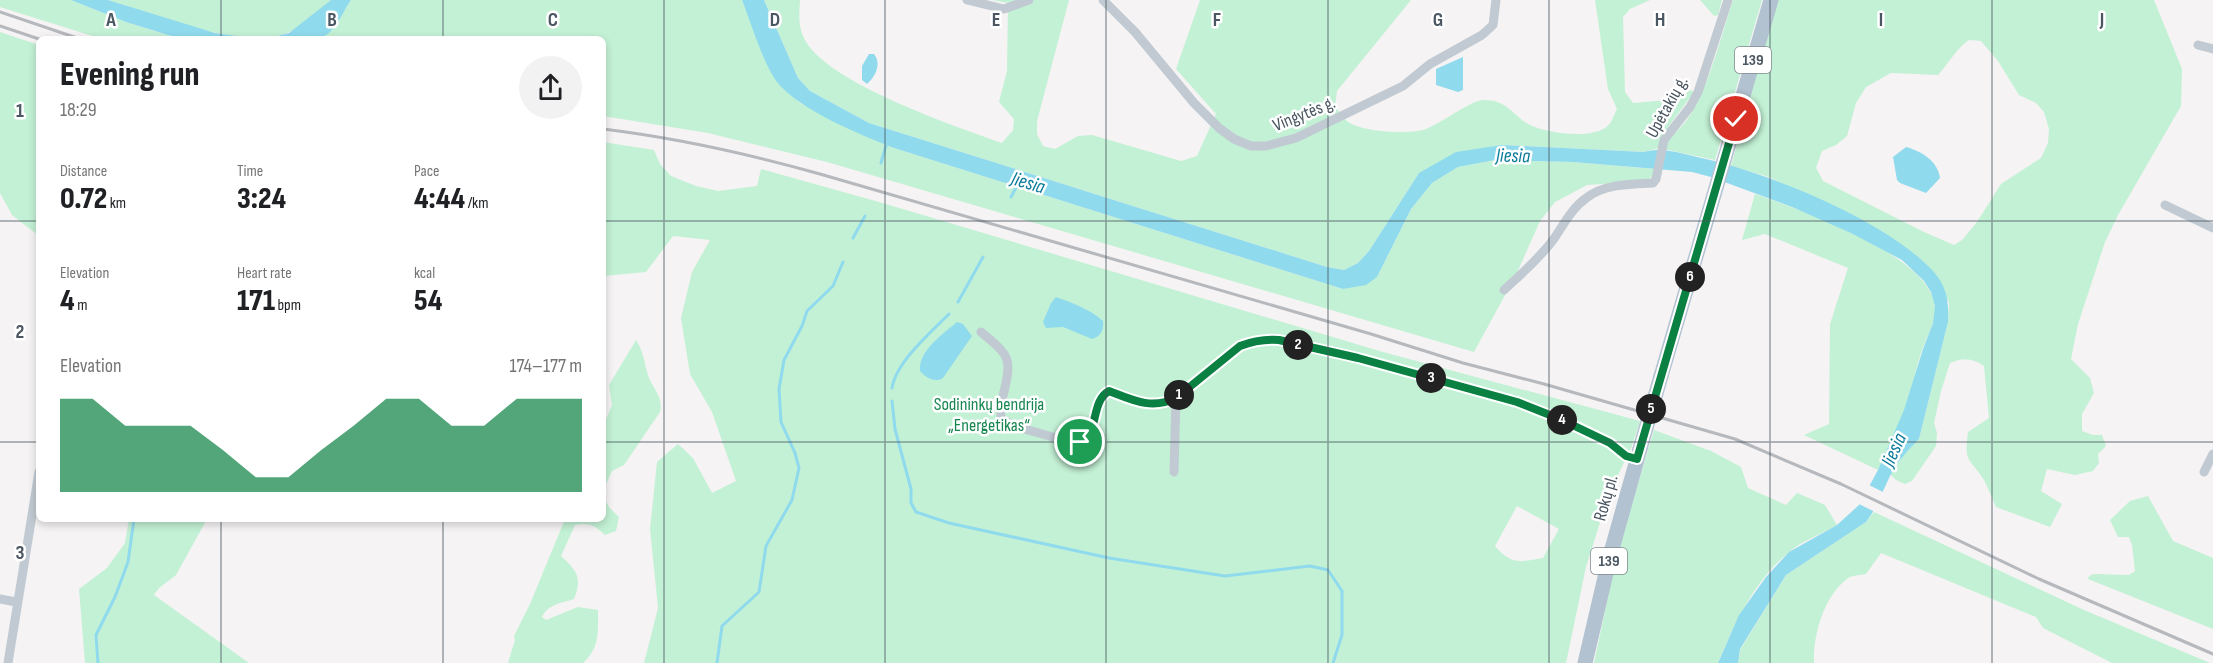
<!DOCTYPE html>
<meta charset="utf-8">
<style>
body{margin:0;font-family:"Sofia Sans Condensed",sans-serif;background:#f2f2f2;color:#202124;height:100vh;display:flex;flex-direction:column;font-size:22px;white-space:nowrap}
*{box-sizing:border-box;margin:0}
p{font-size:20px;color:#757577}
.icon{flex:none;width:33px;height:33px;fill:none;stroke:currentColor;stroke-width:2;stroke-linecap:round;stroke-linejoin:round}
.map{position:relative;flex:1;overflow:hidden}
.side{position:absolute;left:36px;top:36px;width:570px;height:486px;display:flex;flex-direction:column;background:#fff;border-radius:9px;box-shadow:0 3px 9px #0003}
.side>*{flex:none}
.pin{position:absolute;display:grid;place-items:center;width:51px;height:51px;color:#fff;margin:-26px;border:3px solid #fff;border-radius:50%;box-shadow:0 2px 6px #0007}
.km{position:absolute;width:30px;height:30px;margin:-15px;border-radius:50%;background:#222;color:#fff;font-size:16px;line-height:30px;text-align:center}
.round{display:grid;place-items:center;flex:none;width:63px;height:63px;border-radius:32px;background:#f2f2f2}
.overview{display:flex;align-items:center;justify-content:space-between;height:102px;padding:0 24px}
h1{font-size:33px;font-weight:800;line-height:45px}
.stats{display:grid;grid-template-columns:repeat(3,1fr);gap:9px;height:102px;padding:6px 24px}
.stats div{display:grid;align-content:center}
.stats b{font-size:30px;font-weight:800}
.stats small{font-size:16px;font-weight:400}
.stats p{font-size:16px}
.chart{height:168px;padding:12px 24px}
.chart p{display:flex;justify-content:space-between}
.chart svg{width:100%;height:108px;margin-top:6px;fill:#0b8043;opacity:.7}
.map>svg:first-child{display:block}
.green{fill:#c3f1d5;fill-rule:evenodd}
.water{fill:#90daee}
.pier{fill:#f5f3f3}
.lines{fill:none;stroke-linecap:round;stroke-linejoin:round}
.stream{stroke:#90daee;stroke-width:3}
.minor{stroke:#c1cad2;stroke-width:9}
.primary{stroke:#b3c2d1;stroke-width:15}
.rail{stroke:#b5b8bd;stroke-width:3}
.primary-bridge{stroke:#b3c2d1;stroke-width:15}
.route-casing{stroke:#fff;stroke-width:12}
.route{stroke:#0b8043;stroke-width:8}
.grid{fill:none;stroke:#4a5661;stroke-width:1.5;stroke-opacity:0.55}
.labels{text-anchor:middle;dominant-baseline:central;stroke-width:5;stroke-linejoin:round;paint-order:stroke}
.shield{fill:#fff;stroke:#808990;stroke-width:1.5}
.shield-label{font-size:16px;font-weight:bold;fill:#4a5661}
.street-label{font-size:18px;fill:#4a5661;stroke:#fff}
.park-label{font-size:18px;fill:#17864f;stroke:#fff}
.water-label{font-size:20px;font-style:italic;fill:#0c7c9b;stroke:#fff}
.grid-label{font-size:20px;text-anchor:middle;font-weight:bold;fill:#4a5661;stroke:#fff;stroke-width:5;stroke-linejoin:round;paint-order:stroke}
</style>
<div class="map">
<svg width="2213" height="663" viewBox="0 0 2213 663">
<rect width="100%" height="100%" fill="#f5f3f3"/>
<!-- green -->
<path class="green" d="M0 0H71L126 22 181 39H102L0 7Z
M108 0H331C319 11 303 27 287 33 241 51 155 14 108 0Z
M351 0H742L768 66 800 103 894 148 1343 289 1377 277 1411 209 1432 183 1458 167 1495 160 1573 162 1654 169V175L1646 181 1587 185 1555 202 1540 221 1516 275 1474 352 827 162 708 133 603 116V39H310C335 35 339 19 351 0Z
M764 0H800C799 15 798 27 805 40 827 83 957 127 1002 143L1013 130 1014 119 999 102 1007 71 1008 3 993 0H1069L1037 121V134L1043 146 1055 149 1078 136 1092 135 1181 161 1197 156 1216 114 1176 69 1200 0H1411L1337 91 1335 107C1339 111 1342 117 1347 121 1359 132 1411 135 1426 129 1440 124 1470 101 1483 100 1507 99 1513 116 1530 125 1547 133 1588 139 1605 128 1611 125 1614 115 1617 109L1608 89 1595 0H1650L1630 9 1623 17 1625 92 1633 103 1678 99 1690 90 1694 92 1668 127 1676 132C1704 109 1721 35 1733 0H1762L1715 160 1659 148 1644 152 1502 145 1419 173 1369 251 1358 263 1344 270 1327 267 869 123 810 91 798 78Z
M1700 0H1722L1718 15 1714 16Z
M1777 0H2154L2182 69 2181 106 2118 215 2105 242 2078 324 2071 359 2090 378 2094 393 2082 414V431L2093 435H2102L2106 446 2098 454 2099 463 2093 471 2075 475 2047 469 2041 491 2062 504 2050 527 1996 507C1992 498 1988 488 1984 480 1969 456 1964 465 1968 432L1989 418 1984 366C1973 358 1963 357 1950 363L1941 391 1934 423 1937 433 1936 446 1912 481 1905 484 1896 480 1890 474 1906 452 1919 439 1948 322 1949 302 1878 230 1838 208 1766 176 1731 166ZM1969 40 1981 41 1998 61 2019 95 2036 103 2044 112 2049 129 2048 143 2041 158 2001 184 1977 222 1962 240 1954 245 1924 232 1823 181 1816 168 1822 151 1836 145 1847 136 1856 103 1866 87 1891 73 1938 75C1949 63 1956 49 1969 40Z
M0 32 39 45V236L12 215 0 193Z
M603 142 654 150 660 164 671 176 696 186 718 191 757 186 761 169 879 202 1383 352 1640 421 1632 446 1609 494 1586 567 1566 663H644L658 608 650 529 657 462 678 444 693 458 712 493 736 481 712 412 690 374 681 318 692 272 710 240 673 236 646 272 603 276ZM1517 506 1559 529 1543 558C1519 562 1511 565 1495 546Z
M1755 194C1798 209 1931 255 1935 307 1936 322 1927 336 1922 350 1915 370 1912 392 1904 412 1896 432 1886 451 1878 470L1804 435 1829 424 1830 324 1848 268 1765 234 1742 240Z
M636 340C643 351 644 360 647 372 651 388 664 395 660 412L624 465 612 471 603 491V427L612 405 609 385Z
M1654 430 1711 451 1741 467 1748 488 1786 505 1797 493 1825 505 1837 525C1822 534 1801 541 1788 553 1754 581 1735 623 1718 663H1594L1617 554Z
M603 496 609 507 619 517 616 531 605 535C595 525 588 522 575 525L561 556C576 570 583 577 574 599 562 603 548 604 542 617L546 620 578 607 598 610C598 631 600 648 583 663H508L515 640 514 636 530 604 565 519H603Z
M2148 496 2173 541 2213 558V629L2088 579 2089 576 2094 574 2129 575 2135 571 2132 545 2129 537H2118L2110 520 2130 501Z
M1874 512 2084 610 2210 663H2112L2043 628 2036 617 1881 553 1866 574C1861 575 1853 575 1848 578 1824 596 1813 634 1814 663H1738L1740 650 1786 575 1866 522Z
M129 519H207L176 575 159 588 154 595 249 663H85L79 589 107 568 125 543Z"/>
<!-- water -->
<path class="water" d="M71 0H108L215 33 257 39H181L126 22Z
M331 0H351C344 10 339 24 330 32 319 44 282 39 266 39L289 33Z
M742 0H764L798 78 810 91 869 123 1327 267 1344 270 1358 263 1369 251 1419 173 1456 152 1502 145 1644 152C1664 147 1678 153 1697 157 1765 171 1886 220 1933 271 1947 286 1949 302 1948 322L1919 439C1908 450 1897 462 1890 476 1882 492 1877 508 1866 522L1786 575 1740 649 1738 663H1718L1739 615 1766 577 1789 552 1837 525 1859 505 1878 470 1904 410 1923 349 1933 323 1935 306 1931 292 1924 281 1902 260 1851 233 1792 207 1711 177 1692 172 1573 162 1495 160 1458 167 1432 183 1411 209 1377 277 1366 285 1343 289 894 148C861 135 799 110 777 82 763 63 751 23 742 0Z
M869 54H874C882 64 875 77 867 84L862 80V66Z
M1463 57V90L1458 92 1436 85V69Z
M1906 147C1921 151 1938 161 1940 178L1926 193 1900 183 1897 180 1893 157Z
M1056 297C1072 303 1090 309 1103 321 1104 330 1101 336 1092 339L1063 327 1046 328 1043 322 1051 303Z
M957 322 963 324 972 336 943 378C935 383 926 378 920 371 918 351 943 334 957 322Z"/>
<!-- pier -->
<path class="pier" d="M1867 484 1885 493 1877 513 1857 503Z"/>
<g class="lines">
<!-- stream -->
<path class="stream" d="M881 163 887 142
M1011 197 1019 182
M853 238 865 216
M958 302 983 257
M892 388C896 362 931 332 949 314
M892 401 895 429 911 489V503L916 512 949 523 1109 558 1225 576 1310 566 1328 570 1342 591V635L1333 663
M98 663 96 635 115 597 128 562 134 519
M717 663 722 626 759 592 766 546 792 500 799 468 795 453 781 422 779 389 784 360 802 326 807 311 833 286 843 262"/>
<!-- minor -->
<path class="minor" d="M967 0 1004 9 1029 0
M1103 0 1135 32 1194 103 1219 128 1234 139 1251 146H1266L1296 138 1403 86 1430 64 1482 35 1493 25 1496 0
M2198 45 2213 49
M2165 205 2213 228
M1504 290C1521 274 1539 259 1553 240 1563 226 1571 209 1585 199 1603 184 1630 184 1653 183L1656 179 1664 140 1690 107 1698 92 1728 0
M981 332C1011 357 1012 358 1003 396 1001 404 999 411 1002 419L1014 426 1074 443C1101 441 1089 403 1109 391 1132 400 1152 410 1176 397L1240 346C1253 341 1265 339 1279 340L1358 358 1517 402 1560 419 1610 443 1626 456 1637 459
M1174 472 1176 397
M2204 472 2213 454
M0 599 16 602
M8 663 39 472"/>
<!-- primary -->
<path class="primary" d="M1661 376 1771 0
M1585 663 1610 556 1640 449"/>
<!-- rail -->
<path class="rail" d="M0 12 80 39
M0 26 39 39
M603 129C677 138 749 154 820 174L1371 334 1463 363 1544 384 1735 439 1841 484 2039 579 2213 654"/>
<!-- primary-bridge -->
<path class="primary-bridge" d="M1640 449 1661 376"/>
</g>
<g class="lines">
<!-- route casing -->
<g class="route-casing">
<path id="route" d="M1080 442C1100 432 1090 402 1109 391 1132 400 1152 410 1176 398L1240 346C1253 341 1265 339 1279 340L1358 358 1517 402 1560 419 1610 443 1626 456 1637 459 1736 119"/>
</g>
<!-- route -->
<use href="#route" class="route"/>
</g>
<!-- grid -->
<path class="grid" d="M221 0V39M443 0V39M664 0V663M885 0V663M1106 0V663M1328 0V663M1549 0V663M1770 0V663M1992 0V663M0 221H39M603 221H2213M0 442H39M603 442H2213M221 519V663M443 519V663"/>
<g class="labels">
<!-- shield labels -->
<g class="shield">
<rect x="1735" y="47" width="36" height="26" rx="4.5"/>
<rect x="1591" y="548" width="36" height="26" rx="4.5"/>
</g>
<g class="shield-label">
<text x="1753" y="60">139</text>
<text x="1609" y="561">139</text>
</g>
<!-- street labels -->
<g class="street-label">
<text transform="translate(1667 107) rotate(-61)">Upėtakių g.</text>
<text transform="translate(1304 114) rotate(-22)">Vingytės g.</text>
<text transform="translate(1606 498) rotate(-74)">Rokų pl.</text>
</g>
<!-- park labels -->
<g class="park-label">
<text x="989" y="404">Sodininkų bendrija<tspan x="989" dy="21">„Energetikas“</tspan></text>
</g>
<!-- water labels -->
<g class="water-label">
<text transform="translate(1513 156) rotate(1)">Jiesia</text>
<text transform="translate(1028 183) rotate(17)">Jiesia</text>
<text transform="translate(1894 450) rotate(-66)">Jiesia</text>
</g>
</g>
<g class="grid-label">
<text x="111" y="26">A</text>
<text x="332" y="26">B</text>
<text x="553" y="26">C</text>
<text x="775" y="26">D</text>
<text x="996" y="26">E</text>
<text x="1217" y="26">F</text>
<text x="1438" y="26">G</text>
<text x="1660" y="26">H</text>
<text x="1881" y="26">I</text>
<text x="2102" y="26">J</text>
<text x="20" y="117">1</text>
<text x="20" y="338">2</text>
<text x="20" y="559">3</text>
</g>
</svg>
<div class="pin" style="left:1080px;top:442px;background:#1e9e55"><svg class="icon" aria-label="arrive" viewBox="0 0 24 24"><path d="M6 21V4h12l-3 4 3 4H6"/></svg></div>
<div class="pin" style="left:1736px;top:119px;background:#d93025"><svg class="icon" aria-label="check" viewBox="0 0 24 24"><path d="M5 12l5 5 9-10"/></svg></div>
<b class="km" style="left:1179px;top:395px">1</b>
<b class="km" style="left:1298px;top:345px">2</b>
<b class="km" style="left:1431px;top:378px">3</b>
<b class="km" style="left:1562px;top:420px">4</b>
<b class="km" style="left:1651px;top:409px">5</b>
<b class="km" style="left:1690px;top:277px">6</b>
<section class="side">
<div class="overview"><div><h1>Evening run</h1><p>18:29</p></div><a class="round"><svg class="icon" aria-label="share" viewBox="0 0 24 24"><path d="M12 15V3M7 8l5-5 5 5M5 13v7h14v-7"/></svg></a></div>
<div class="stats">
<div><p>Distance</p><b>0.72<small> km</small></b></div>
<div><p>Time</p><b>3:24</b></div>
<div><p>Pace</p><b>4:44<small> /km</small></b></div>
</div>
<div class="stats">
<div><p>Elevation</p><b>4<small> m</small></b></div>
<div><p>Heart rate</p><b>171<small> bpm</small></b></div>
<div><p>kcal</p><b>54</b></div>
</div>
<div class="chart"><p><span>Elevation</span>174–177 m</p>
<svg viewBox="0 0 160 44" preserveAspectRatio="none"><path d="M0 44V6L10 6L20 17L30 17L40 17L50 27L60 38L70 38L80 27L90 17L100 6L110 6L120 17L130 17L140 6L150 6L160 6V44z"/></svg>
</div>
</section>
</div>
